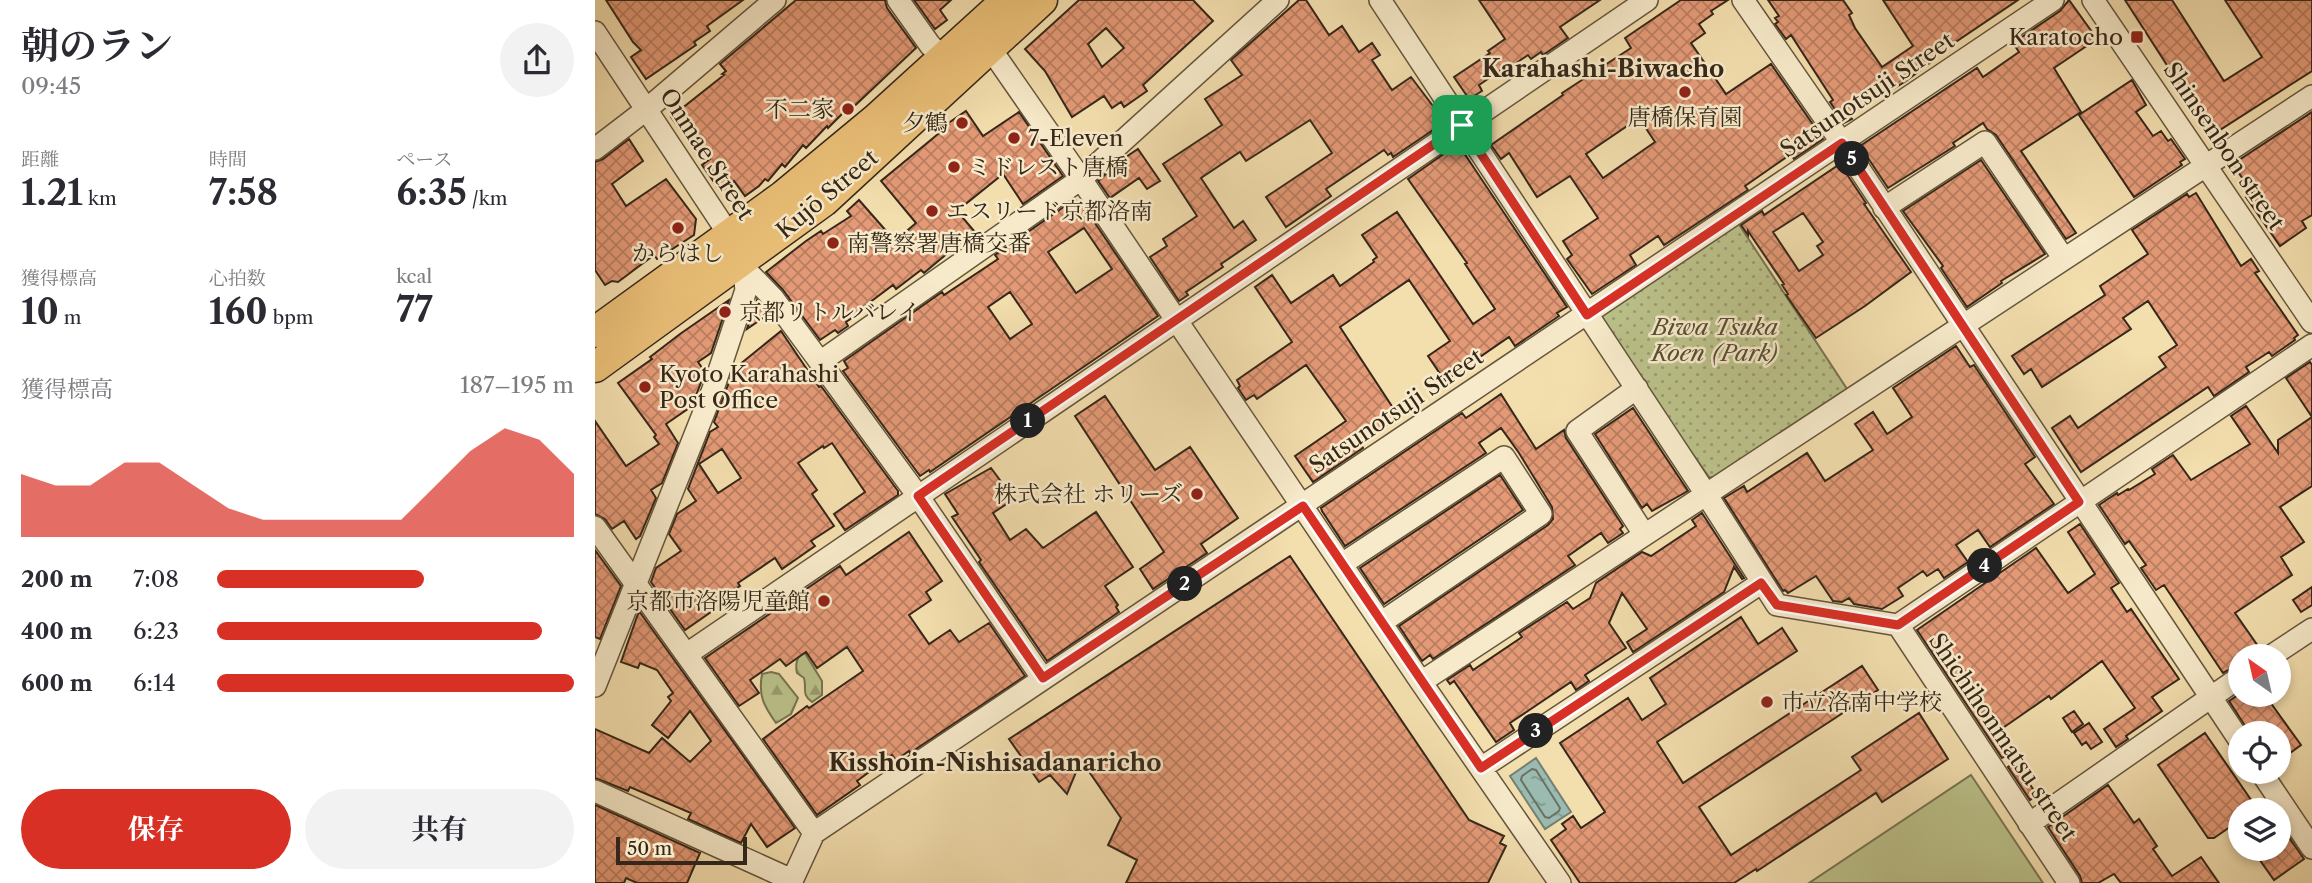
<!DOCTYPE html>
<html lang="ja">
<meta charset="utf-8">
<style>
body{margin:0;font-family:"Libre Caslon Text","Noto Serif JP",serif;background:#f2f2f3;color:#2b2b33;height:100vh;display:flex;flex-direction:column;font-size:26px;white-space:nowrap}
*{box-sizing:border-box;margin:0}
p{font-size:23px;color:#7c7c81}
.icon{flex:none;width:38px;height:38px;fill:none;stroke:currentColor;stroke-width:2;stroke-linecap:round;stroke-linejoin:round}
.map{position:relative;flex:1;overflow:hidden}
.drawer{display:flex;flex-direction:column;background:#fff;width:595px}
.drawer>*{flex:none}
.needle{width:46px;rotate:326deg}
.fabs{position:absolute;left:1633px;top:644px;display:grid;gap:14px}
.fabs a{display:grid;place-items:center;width:63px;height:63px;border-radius:50%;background:#fff;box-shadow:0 4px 10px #0003;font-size:35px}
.scale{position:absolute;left:21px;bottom:18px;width:131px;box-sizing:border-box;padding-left:7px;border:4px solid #352719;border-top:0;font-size:19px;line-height:24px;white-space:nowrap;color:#352719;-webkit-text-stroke:5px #f7eaca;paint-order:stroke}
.pin{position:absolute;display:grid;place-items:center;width:60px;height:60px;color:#fff;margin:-30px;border-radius:14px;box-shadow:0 4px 10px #0006}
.km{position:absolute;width:35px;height:35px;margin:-18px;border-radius:50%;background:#222;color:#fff;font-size:19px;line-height:35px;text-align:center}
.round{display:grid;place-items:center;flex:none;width:74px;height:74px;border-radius:37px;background:#f2f2f3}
.summary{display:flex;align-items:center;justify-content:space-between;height:119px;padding:0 21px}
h1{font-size:38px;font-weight:700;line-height:52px}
.metrics{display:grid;grid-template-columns:repeat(3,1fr);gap:10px;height:119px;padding:7px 21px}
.metrics div{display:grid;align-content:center}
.metrics b{font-size:35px;font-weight:700}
.metrics small{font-size:19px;font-weight:400}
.metrics p{font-size:19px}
.chart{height:196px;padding:14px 21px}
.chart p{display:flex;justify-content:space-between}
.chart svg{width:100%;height:126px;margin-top:7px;fill:#d93025;opacity:.7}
.button{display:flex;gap:14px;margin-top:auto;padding:14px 21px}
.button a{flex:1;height:80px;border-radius:42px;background:#d93025;color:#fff;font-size:28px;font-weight:700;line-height:80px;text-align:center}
.button a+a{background:#f2f2f3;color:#2b2b33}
ul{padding:0 21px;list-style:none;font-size:23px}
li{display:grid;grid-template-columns:112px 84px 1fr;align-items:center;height:52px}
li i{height:18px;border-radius:9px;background:#d93025}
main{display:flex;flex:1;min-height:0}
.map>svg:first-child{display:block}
.grass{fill:url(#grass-dots);stroke:#787452;stroke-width:2}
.forest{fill:url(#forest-firs);stroke:#787452;stroke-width:2}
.pitch{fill:#bbc18a;stroke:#787452;stroke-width:2}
.water{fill:url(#water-ripples);stroke:#738074;stroke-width:2}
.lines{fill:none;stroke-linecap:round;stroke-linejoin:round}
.shore{stroke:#687164;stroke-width:2}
.building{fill:url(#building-cross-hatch);stroke:#352719;stroke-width:2;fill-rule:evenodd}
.minor-casing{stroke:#64553e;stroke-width:24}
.highway-casing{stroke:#352719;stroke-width:33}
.minor{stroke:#f7eaca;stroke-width:21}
.highway{stroke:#eabf77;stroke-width:30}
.route-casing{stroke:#fff;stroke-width:14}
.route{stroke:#d93025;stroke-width:9}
.poi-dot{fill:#8f2418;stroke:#f7eaca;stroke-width:2.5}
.labels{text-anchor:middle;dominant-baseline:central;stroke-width:5;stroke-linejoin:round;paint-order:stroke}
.poi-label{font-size:23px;fill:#352719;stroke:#f7eaca;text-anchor:start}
.street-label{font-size:23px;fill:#352719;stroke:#f7eaca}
.park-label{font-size:23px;font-style:italic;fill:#564e35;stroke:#f7eaca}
.neighbourhood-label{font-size:24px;font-weight:bold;fill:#352719;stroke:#f7eaca}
</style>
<main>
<section class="drawer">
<div class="summary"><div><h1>朝のラン</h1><p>09:45</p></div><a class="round"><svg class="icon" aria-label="share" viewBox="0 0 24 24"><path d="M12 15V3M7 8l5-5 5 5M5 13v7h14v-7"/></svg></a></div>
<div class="metrics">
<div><p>距離</p><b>1.21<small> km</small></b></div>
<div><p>時間</p><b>7:58</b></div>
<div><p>ペース</p><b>6:35<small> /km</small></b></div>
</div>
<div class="metrics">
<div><p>獲得標高</p><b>10<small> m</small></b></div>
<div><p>心拍数</p><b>160<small> bpm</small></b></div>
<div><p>kcal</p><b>77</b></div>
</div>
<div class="chart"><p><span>獲得標高</span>187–195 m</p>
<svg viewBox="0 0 160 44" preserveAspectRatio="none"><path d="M0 44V22L10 26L20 26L30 18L40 18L50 26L60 34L70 38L80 38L90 38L100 38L110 38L120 26L130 14L140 6L150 10L160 22V44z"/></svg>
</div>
<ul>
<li><b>200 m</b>7:08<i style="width:58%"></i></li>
<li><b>400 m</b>6:23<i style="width:91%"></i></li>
<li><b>600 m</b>6:14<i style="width:100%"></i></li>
</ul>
<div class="button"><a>保存</a><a>共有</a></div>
</section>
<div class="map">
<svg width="1717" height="883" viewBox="0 0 1717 883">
<defs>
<pattern id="grass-dots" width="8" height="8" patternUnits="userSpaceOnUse" patternTransform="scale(1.75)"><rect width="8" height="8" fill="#bbc18a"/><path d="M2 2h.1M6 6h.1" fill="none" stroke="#999d70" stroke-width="1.8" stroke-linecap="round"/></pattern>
<pattern id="forest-firs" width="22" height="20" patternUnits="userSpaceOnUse" patternTransform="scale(1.75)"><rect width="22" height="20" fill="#bbc18a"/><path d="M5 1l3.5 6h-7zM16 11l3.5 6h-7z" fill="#999d70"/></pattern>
<pattern id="water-ripples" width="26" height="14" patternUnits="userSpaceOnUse" patternTransform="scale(1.75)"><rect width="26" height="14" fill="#9cbbb0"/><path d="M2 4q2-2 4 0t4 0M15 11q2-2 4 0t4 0" fill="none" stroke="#80988e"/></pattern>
<pattern id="building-cross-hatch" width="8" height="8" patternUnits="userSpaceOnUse" patternTransform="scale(1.75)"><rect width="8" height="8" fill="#e49a77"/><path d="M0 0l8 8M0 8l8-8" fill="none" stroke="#ba7e61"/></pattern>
</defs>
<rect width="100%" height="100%" fill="#f3deae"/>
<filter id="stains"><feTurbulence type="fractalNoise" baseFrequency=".00286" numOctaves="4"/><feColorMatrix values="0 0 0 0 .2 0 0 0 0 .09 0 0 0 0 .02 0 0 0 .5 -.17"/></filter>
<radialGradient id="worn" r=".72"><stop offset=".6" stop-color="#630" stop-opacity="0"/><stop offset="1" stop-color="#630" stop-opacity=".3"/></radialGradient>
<!-- grass -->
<path class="grass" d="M1143 223 1254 392 1122 478 1114 477 1006 324V315Z"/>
<!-- forest -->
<path class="forest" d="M208 650 227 681V695L217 702C206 694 212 689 209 678L202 673C200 665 202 656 208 650Z
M176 672 184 674 203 698 196 714 181 723C169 706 163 696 167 674Z"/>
<!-- pitch -->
<path class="pitch" d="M1376 775 1448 883H1214Z"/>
<!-- water -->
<path class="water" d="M941 758 976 812 950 829 915 776Z"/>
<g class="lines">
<!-- shore -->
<path class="shore" d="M937 769 941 770 965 808 964 811 954 818 950 817 926 780 927 776Z"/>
</g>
<!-- building -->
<path class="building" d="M11 0H148L112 26 115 31 99 42 101 45 51 79 36 57 46 50 38 42Z
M201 0H290L292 8 321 48 252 113 250 111 233 128 232 126 211 148 208 145 190 167 187 164 173 181 170 179 164 186 150 196 139 181 126 192 107 165 115 159 100 135 93 140 76 117 129 75 127 74 131 71 125 64Z
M319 0H356L345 10 352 20 340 29Z
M484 0H598L618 21 548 85 552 91 529 107 526 102 517 108 509 96 477 117 450 71 430 49ZM511 28 529 48 507 67 493 44Z
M704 0H711L734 35 747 26 764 52 777 43 785 55 777 60 797 90 816 77 850 122 798 157 796 153 793 155 789 150 731 189 736 196 691 227 671 197 737 153 715 120 651 161 645 152 606 178 639 228 648 221 661 240 626 264 628 267 591 292 593 295 584 301 555 257 572 246 568 239 602 216 568 164 627 125 610 99 647 75 636 60Z
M884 0H1005L965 27 973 38 948 55 946 52 936 59 933 55 908 72 906 70 884 85 887 91 874 99 859 77 895 53 893 51 910 39Z
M1086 0H1133L1116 11 1118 14 1104 24 1110 33 1096 43 1131 94 1176 64 1228 139 1199 159 1196 154 1150 186 1153 190 1069 245 1063 236 1035 255 1041 265 997 294 972 259 977 255 968 241 1003 218 975 176 942 197 914 153 906 159 896 145 968 95 967 93 1036 48 1030 38ZM1044 118 1060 142 1008 178 991 154Z
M1173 0H1248L1257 13 1254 15 1260 28 1287 67 1318 46 1288 0H1423L1337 58 1339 60 1311 81 1298 89 1296 87 1254 115 1257 119 1249 123 1235 102 1238 100 1196 35 1191 39 1180 24 1183 22 1180 18 1184 16Z
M1474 0 1502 39 1459 68 1486 112 1426 151 1481 233 1471 239 1401 135 1392 129 1388 123 1358 143 1360 146 1293 188 1265 146 1382 68 1388 77 1424 52 1418 43 1465 11Z
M1530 0H1577L1629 81 1667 57 1630 0H1717V71L1617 135Z
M1537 80 1551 105 1541 112 1558 136 1566 131 1573 141 1576 139 1590 159 1585 162 1587 165 1539 197 1484 115Z
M371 111 388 136 424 112 468 176 428 204 408 174 362 211 379 231 329 273 326 270 301 289 298 285 262 312 263 314 251 322 253 326 243 333 240 330 225 340 188 290 171 272 211 241 226 231 228 234 256 216 252 211 264 200 300 241 321 223 286 181 354 125 352 124Z
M1717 112V215L1707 221 1711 228 1685 246 1651 197 1657 193 1638 164Z
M34 139 48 161 17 184 31 206 71 179 101 219 99 235 62 259 59 255 23 282 17 281 10 285 0 270V162L8 159Z
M863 144 972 307 962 313 964 316 920 346 914 337 850 381 833 356 855 341 814 280 745 327 804 417 765 443 768 448 718 482 700 456 751 421 711 365 662 399 659 395 651 400 643 388 645 386 642 380 697 342 660 287 677 275 696 303 738 275 745 286 779 262 778 260 782 257 767 235 802 212 878 324 900 309 870 264 872 263 813 179Z
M543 149 565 181 552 189 544 178 515 198 503 181 525 161Z
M1386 160 1450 254 1406 281 1407 283 1372 307 1346 268 1348 266 1308 211Z
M1245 164 1271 203 1269 204 1316 272 1270 306 1221 338 1191 295 1193 294 1187 285 1189 284 1153 231V235L1146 225 1167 211 1169 215ZM1208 213 1228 242 1222 246 1228 255 1204 271 1178 232Z
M1601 193 1646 266 1656 259 1664 271 1660 273 1703 335 1699 338 1700 340 1677 356 1674 352 1651 367 1654 372 1619 396 1613 387 1486 472 1457 428 1475 416 1483 428 1571 367 1564 357 1582 345 1553 301 1528 318 1536 329 1447 387 1436 369 1429 374 1417 356 1510 295 1505 286 1553 254 1537 230 1592 194 1594 197Z
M480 199 483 203 485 201 563 316 335 472 334 470 325 476 248 371 253 368 249 361 347 292 349 295 403 259 400 255ZM489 228 517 269 481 293 453 252ZM415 292 437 324 415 339 393 307Z
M134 300 116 353 103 362 110 372 97 406 71 424 83 443 67 483 56 490 61 498 45 536 41 539 29 521 17 529 10 519 0 514V421L31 466 64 444 59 437 61 435 23 383 57 359 55 357 85 334Z
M162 300 174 314 152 329Z
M186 331 224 387 226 386 303 491V495L250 530 239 514 270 492 237 443 229 448 228 446 203 463 222 490 217 494 239 526 216 541 220 546 187 569 180 558 143 583 145 586 139 590 145 599 132 607 129 603 90 630 56 582 61 568 86 551 74 534 82 514 101 501 93 489 115 432 123 427 119 422 139 369ZM127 449 146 478 123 493 104 464Z
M1361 346 1375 367 1379 365 1440 457 1430 464 1459 504 1395 547 1383 530 1361 545 1373 562 1349 578 1343 569 1332 576 1328 571 1303 588 1308 596 1287 609 1259 604 1254 598 1247 602 1238 601 1221 576 1193 593 1190 590 1188 591 1129 498 1149 486 1152 492 1212 453 1230 481 1278 450 1260 424 1278 412 1292 434 1317 417 1298 388Z
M1715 362 1717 365V486L1685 507 1709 542 1686 557 1697 575 1640 613 1665 649 1663 656H1645V664L1628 673 1569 585 1561 590 1546 568 1551 565 1534 541 1530 544 1504 505 1522 493 1523 495 1533 489 1534 490 1560 474 1557 469 1578 455 1596 480 1655 444 1636 416 1651 406 1683 453V440L1717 417 1691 378Z
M906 394 941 449 969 430 971 438 1028 526 1025 529 1028 533 1013 543 1006 533 973 556 980 565 838 659 835 655 827 661 804 626 953 525 958 519 957 507 924 453 906 428 884 443 891 453 750 546 727 511 726 508 867 413 871 418Z
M510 396 560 470 595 447 643 518 606 544 612 553 558 589 545 569 569 552 480 416Z
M1038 408 1093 491 1057 511 1052 504 1047 508 1000 434Z
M396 468 419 499 398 513 415 540 431 529 448 548 501 512 538 567 510 586 523 605 521 607 524 612 452 661 384 562 386 560 357 517 363 514 350 494Z
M905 475 928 510 789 604 765 568Z
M1107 513 1149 578 1147 579 1139 567 1129 592 1038 652 1032 642 1052 629 1027 593 1014 623 1031 648 990 675 994 681 981 690 976 682 915 723 919 730 901 742 859 681 855 684 852 680 875 665 878 670 927 637 924 633 972 602 978 609 995 598 1001 583 1047 552 1056 556 1101 526 1097 520Z
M1485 524 1524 583 1516 588 1532 612 1536 609 1584 679 1557 697 1567 711 1531 736 1533 739 1521 747 1509 729 1540 708 1507 661 1456 699 1454 696 1402 732 1415 753 1407 758 1322 630 1441 548 1473 593 1500 574 1473 532Z
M314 532 347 581 331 592 336 600 314 615 334 644 355 630 364 642 394 623 430 676 315 753 314 751 301 760 297 755 262 781 265 785 222 815 168 739 212 706 214 708 268 671 252 647 222 668 211 652 191 666 185 659 155 680 164 693 144 706 110 658 245 566 251 575Z
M0 550 26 586 5 639 0 637Z
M695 556 874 820 909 836 905 843 911 846 893 883H531L542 860 513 845 526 818 486 760 472 794 455 775 444 782 414 739Z
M1717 587V605L1706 612 1698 600Z
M44 611 200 828 172 847 156 824 146 843 93 819 96 813 35 787 33 791 0 778V729L54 753 67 738 95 762 116 741 95 711 73 738 57 725 76 701 73 697 78 693 62 670 45 663 43 668 26 662Z
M1146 617 1163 644 1187 628 1202 651 1062 742 1088 783 1267 666 1283 690 1104 807 1136 855 1266 770 1257 757 1324 713 1353 759 1287 802 1281 793 1162 871 1161 869 1139 883H985L956 840 971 829 967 824 978 816 986 828 1010 812 965 743 1033 698 1047 720 1071 704 1055 678Z
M1643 695H1670L1706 745 1684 761V733H1666L1662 727 1654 732 1634 701Z
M1479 711 1488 724 1477 732 1468 718Z
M1494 723 1507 742 1496 749 1491 742 1487 745 1479 733Z
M1610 733 1663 810H1645V820L1619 838H1613L1563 765Z
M1420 762 1442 795 1435 800 1413 767Z
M1513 785 1539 823 1544 819 1562 846 1558 849 1577 876 1606 857 1624 883H1526L1519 874 1503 883H1487L1485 876 1453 827Z
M0 805 105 853 92 883H42L31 878 29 883H0Z
M1684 823 1709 859 1679 880 1657 849H1684Z"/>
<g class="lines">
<!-- minor casing -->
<g class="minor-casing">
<path id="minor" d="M303 0 335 45 349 59H360
M785 0 1111 494 1182 605 1303 625 1474 883
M1148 0 1247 143 1645 741
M1498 0 1717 322
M0 32 135 236 150 281 151 290 117 392 0 686
M388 38 486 179 826 682 965 883
M0 149 52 109 180 0
M1289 208 1390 142 1469 259
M146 265 178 298 225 362 323 496 448 679
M225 362 486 179 683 0
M1042 388 982 431 1049 534
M0 527 219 833
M747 564 909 457 946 514 787 622
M1303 625 1717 345
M92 654 1052 0
M1676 656 1717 629
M826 682 1717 96
M886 768 1166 583
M1666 772 1717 848
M0 791 197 880
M1434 824 1645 677
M196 883 219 833 1458 0"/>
</g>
<!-- highway casing -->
<g class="highway-casing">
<path id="highway" d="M0 332 188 196 281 119 412 0
M0 367 229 201 447 0"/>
</g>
<!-- minor -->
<use href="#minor" class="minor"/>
<!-- highway -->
<use href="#highway" class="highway"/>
</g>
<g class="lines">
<!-- route casing -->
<g class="route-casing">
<path id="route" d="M867 125 992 315 1247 143 1484 502 1303 625 1182 605 1166 583 886 768 708 506 448 678 323 496Z"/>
</g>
<!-- route -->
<use href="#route" class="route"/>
</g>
<!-- markers -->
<g class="poi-dot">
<rect x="1535" y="30" width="14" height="14" rx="3.5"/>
<circle cx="1090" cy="92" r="7"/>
<circle cx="253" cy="109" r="7"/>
<circle cx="367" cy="123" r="7"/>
<circle cx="419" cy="138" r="7"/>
<circle cx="359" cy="167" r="7"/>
<circle cx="337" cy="211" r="7"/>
<circle cx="83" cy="228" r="7"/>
<circle cx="238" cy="243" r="7"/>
<circle cx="130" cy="312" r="7"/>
<circle cx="50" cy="387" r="7"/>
<circle cx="602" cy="494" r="7"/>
<circle cx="229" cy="601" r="7"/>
<circle cx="1172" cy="702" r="7"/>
</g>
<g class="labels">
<!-- poi labels -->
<g class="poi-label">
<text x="1528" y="37" text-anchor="end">Karatocho</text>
<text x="239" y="109" text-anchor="end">不二家</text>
<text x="1090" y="117" text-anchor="middle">唐橋保育園</text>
<text x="353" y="123" text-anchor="end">夕鶴</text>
<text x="433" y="138">7-Eleven</text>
<text x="373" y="167">ミドレスト唐橋</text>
<text x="351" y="211">エスリード京都洛南</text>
<text x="252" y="243">南警察署唐橋交番</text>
<text x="83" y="253" text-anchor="middle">からはし</text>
<text x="144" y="312">京都リトルバレイ</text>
<text x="64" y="374">Kyoto Karahashi<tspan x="64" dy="26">Post Office</tspan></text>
<text x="588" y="494" text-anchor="end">株式会社 ホリーズ</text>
<text x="215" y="601" text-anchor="end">京都市洛陽児童館</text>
<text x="1186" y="702">市立洛南中学校</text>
</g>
<!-- street labels -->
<g class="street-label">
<text transform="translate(1272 95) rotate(-34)">Satsunotsuji Street</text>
<text transform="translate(1629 146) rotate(56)">Shinsenbon street</text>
<text transform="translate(112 154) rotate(57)">Onmae Street</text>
<text transform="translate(232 194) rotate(-40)">Kujō Street</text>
<text transform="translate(801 411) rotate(-34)">Satsunotsuji Street</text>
<text transform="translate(1408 737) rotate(56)">Shichihonmatsu street</text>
</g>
<!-- park labels -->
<g class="park-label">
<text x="1120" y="327">Biwa Tsuka<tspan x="1120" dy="26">Koen (Park)</tspan></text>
</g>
<!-- neighbourhood labels -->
<g class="neighbourhood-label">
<text x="1008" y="68">Karahashi-Biwacho</text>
<text x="400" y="762">Kisshoin-Nishisadanaricho</text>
</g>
</g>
<rect width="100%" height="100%" filter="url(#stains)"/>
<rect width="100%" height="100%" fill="url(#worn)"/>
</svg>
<div class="fabs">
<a><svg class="needle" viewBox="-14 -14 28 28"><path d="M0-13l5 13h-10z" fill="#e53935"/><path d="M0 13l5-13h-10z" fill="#7c7c81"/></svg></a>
<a><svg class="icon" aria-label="locate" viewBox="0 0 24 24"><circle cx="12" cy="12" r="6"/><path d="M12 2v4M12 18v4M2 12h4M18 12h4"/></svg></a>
<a><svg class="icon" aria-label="layers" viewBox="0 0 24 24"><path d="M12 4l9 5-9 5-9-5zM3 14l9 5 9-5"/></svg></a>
</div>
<div class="scale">50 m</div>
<div class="pin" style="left:867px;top:125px;background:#1e9e55"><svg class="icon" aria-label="arrive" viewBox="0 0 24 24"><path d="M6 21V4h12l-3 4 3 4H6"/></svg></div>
<b class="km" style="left:433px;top:421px">1</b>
<b class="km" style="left:590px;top:584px">2</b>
<b class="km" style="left:941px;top:731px">3</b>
<b class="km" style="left:1390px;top:566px">4</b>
<b class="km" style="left:1257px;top:159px">5</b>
</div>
</main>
